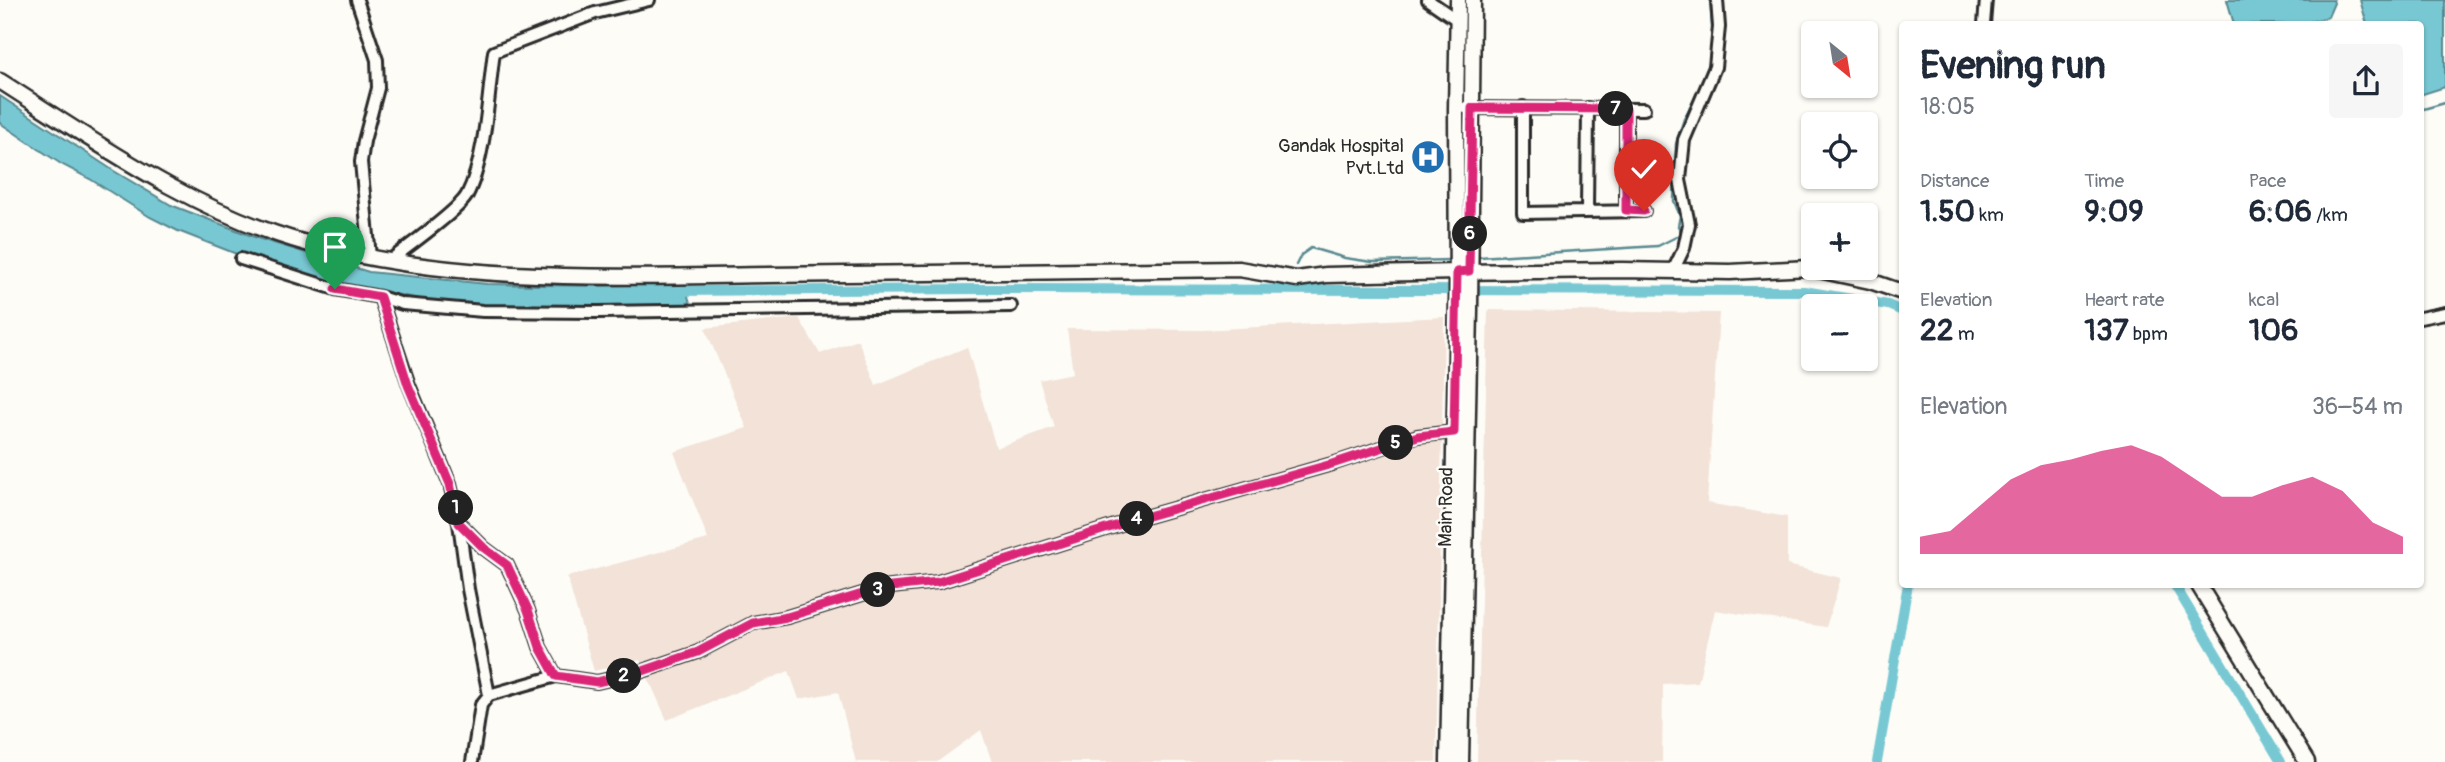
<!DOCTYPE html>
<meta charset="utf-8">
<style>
body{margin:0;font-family:Pangolin,sans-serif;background:#f6f6f7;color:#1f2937;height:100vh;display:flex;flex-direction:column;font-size:26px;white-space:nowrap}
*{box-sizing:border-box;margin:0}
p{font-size:23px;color:#747a83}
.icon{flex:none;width:38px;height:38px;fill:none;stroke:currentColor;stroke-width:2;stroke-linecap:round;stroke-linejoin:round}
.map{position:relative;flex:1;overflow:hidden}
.side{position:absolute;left:1899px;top:21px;width:525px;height:567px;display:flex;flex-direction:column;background:#fff;border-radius:7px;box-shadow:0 2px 5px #0004}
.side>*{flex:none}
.needle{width:46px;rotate:150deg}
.tools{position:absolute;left:1801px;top:21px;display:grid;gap:14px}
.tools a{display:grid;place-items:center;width:77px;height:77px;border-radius:7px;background:#fff;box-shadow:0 2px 5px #0004;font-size:35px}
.pin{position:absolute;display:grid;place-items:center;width:60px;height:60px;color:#fff;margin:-72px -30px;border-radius:50% 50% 50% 0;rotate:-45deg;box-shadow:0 0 7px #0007}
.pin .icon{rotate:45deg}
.km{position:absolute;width:35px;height:35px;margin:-18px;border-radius:50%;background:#222;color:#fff;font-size:19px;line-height:35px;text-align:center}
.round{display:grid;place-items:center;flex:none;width:74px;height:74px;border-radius:7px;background:#f6f6f7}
.overview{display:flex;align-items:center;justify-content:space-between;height:119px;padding:0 21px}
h1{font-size:38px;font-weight:700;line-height:52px}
.metrics{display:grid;grid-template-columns:repeat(3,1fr);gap:10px;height:119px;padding:7px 21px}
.metrics div{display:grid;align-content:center}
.metrics b{font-size:30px;font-weight:700}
.metrics small{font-size:19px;font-weight:400}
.metrics p{font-size:19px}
.chart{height:196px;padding:14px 21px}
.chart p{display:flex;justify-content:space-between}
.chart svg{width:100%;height:126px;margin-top:7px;fill:#db2777;opacity:.7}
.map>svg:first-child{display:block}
.built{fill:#f2e2d7}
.water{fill:#78c8d3;stroke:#598990;stroke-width:2}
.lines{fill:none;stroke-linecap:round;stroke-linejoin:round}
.stream{stroke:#598990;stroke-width:2.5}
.canal{stroke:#78c8d3;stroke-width:10}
.minor-casing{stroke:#2b2b2b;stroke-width:16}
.major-casing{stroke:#2b2b2b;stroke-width:19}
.minor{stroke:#fdfcf7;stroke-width:10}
.major{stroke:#fdfcf7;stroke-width:14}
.route-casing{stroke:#fff;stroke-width:14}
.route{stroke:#db2777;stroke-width:9}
.labels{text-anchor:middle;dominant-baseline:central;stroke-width:5;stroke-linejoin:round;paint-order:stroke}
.poi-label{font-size:19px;fill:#2b2b2b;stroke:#fdfcf7;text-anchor:end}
.street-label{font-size:19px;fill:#2b2b2b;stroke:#fdfcf7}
</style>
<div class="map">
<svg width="2445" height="762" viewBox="0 0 2445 762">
<rect width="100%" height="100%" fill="#fdfcf7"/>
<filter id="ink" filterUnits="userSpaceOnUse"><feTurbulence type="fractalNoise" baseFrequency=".0143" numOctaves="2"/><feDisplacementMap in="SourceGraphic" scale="14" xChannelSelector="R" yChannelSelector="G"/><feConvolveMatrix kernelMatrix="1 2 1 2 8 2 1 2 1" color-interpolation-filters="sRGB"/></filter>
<g filter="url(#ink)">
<!-- built -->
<path class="built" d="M1488 310 1719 313 1707 503 1787 517V565L1841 578 1826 627 1715 610 1698 682 1663 684 1662 762H1477Z
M1444 317 1436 762H992L981 730 937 762H856L838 692 799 699 789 671 667 720 640 660 594 671 567 577 708 539 674 452 747 428 705 328 799 318 820 354 858 340 876 385 967 347 996 448 1054 427 1039 380 1073 373 1067 329 1202 330Z"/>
<!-- water -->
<path class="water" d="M2227 0H2333L2334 3 2328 17 2302 24H2234Z
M2360 0H2445V87L2420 95V24H2367Z
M0 96 114 171 171 205 257 238 369 272 487 284 599 286 684 283 691 306 529 308 434 302 311 277 252 260 178 231 150 217 90 179 61 164 0 123Z"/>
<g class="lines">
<!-- stream -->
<path class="stream" d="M1710 0 1713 39
M1709 70 1711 56
M2420 110 2445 103
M1479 257 1658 246 1682 234 1678 226 1680 216 1674 201 1676 144 1684 119 1700 88
M1296 265 1301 255 1311 248 1345 258 1372 262 1450 260"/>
<!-- canal -->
<path class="canal" d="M673 291 980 289 1804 291 1888 305 1902 311
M2174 584 2281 762
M1877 762 1908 584"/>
<!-- minor casing -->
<g class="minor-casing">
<path id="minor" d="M357 0 377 60 378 88 364 141 361 162 370 257
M1428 0 1457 20
M1984 24 1986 0
M1523 107V213L1644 211
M1465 108 1644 109
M1626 210V109
M1587 211 1588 108
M241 259 335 289 380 297 403 304 483 311 598 312 1011 306
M389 261C406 248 458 211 467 195 486 158 488 94 494 52L595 13 649 0
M1673 271 1684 248 1689 224 1680 180 1684 140 1715 67 1719 27 1717 0
M380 297 409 385 450 484 459 523 468 589 489 695
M2420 318 2445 313
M459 523 484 548 507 565 528 610 540 647 556 676
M472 762 481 705 489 695 556 676 597 682 640 672 698 652 753 623 787 617 882 588 938 582 1134 520 1332 464 1417 436 1454 432"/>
</g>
<!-- major casing -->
<g class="major-casing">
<path id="major" d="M0 81C96 142 195 213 306 243 456 284 614 277 768 275 925 273 1082 271 1239 269L1297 279 1326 275 1457 272 1622 270 1730 272 1809 268 1870 281 1902 292
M2198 584 2307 762
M1448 762 1457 297 1456 109 1458 0
M1461 762 1470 310 1473 0"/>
</g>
<!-- minor -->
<use href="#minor" class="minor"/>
<!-- major -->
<use href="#major" class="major"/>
</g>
</g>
<g class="lines" filter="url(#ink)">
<!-- route casing -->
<g class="route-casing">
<path id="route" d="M335 289 380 297 408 385 450 484 459 523 484 548 507 565 528 610 540 647 556 676 597 682 640 672 698 652 753 623 787 617 882 588 938 582 1134 520 1332 464 1418 436 1454 432 1457 272 1469 271 1472 108 1626 109V210L1644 211"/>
</g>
<!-- route -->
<use href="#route" class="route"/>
</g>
<!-- icons -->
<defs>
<g id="hospital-disc" transform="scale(1.75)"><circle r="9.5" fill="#1f6fb2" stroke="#fdfcf7"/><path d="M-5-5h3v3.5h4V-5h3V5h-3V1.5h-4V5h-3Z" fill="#fff"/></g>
</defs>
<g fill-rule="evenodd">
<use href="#hospital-disc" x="1428" y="157"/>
</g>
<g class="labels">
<!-- poi labels -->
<g class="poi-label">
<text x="1404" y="146">Gandak Hospital<tspan x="1404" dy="22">Pvt.Ltd</tspan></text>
</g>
<!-- street labels -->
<g class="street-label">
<text transform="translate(1446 507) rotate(-89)">Main Road</text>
</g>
</g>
</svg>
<div class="tools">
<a><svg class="needle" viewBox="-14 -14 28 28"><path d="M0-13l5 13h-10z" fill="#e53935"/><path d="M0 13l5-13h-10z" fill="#747a83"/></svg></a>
<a><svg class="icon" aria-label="locate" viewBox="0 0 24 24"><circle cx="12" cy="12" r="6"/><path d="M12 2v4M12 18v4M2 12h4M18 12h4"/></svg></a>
<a>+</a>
<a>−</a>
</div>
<div class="pin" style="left:335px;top:289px;background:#1e9e55"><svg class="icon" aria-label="arrive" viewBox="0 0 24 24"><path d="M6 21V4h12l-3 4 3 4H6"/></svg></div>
<div class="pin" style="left:1644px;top:211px;background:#d93025"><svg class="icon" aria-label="check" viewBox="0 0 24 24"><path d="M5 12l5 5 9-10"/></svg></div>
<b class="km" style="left:456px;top:508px">1</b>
<b class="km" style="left:624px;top:676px">2</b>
<b class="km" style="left:878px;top:590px">3</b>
<b class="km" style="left:1137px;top:519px">4</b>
<b class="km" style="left:1396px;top:443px">5</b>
<b class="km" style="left:1470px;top:234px">6</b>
<b class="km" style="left:1616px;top:109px">7</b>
<section class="side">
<div class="overview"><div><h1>Evening run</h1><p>18:05</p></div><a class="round"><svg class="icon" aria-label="share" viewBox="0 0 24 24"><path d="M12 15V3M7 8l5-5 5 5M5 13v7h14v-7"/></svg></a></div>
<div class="metrics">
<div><p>Distance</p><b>1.50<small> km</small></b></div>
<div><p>Time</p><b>9:09</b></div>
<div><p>Pace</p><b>6:06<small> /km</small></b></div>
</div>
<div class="metrics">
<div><p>Elevation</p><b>22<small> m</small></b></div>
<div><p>Heart rate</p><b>137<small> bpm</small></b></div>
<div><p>kcal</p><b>106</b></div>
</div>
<div class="chart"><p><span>Elevation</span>36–54 m</p>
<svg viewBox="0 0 160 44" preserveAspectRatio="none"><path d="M0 44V38L10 36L20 27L30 18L40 13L50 11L60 8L70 6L80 10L90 17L100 24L110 24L120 20L130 17L140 22L150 33L160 38V44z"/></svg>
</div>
</section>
</div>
